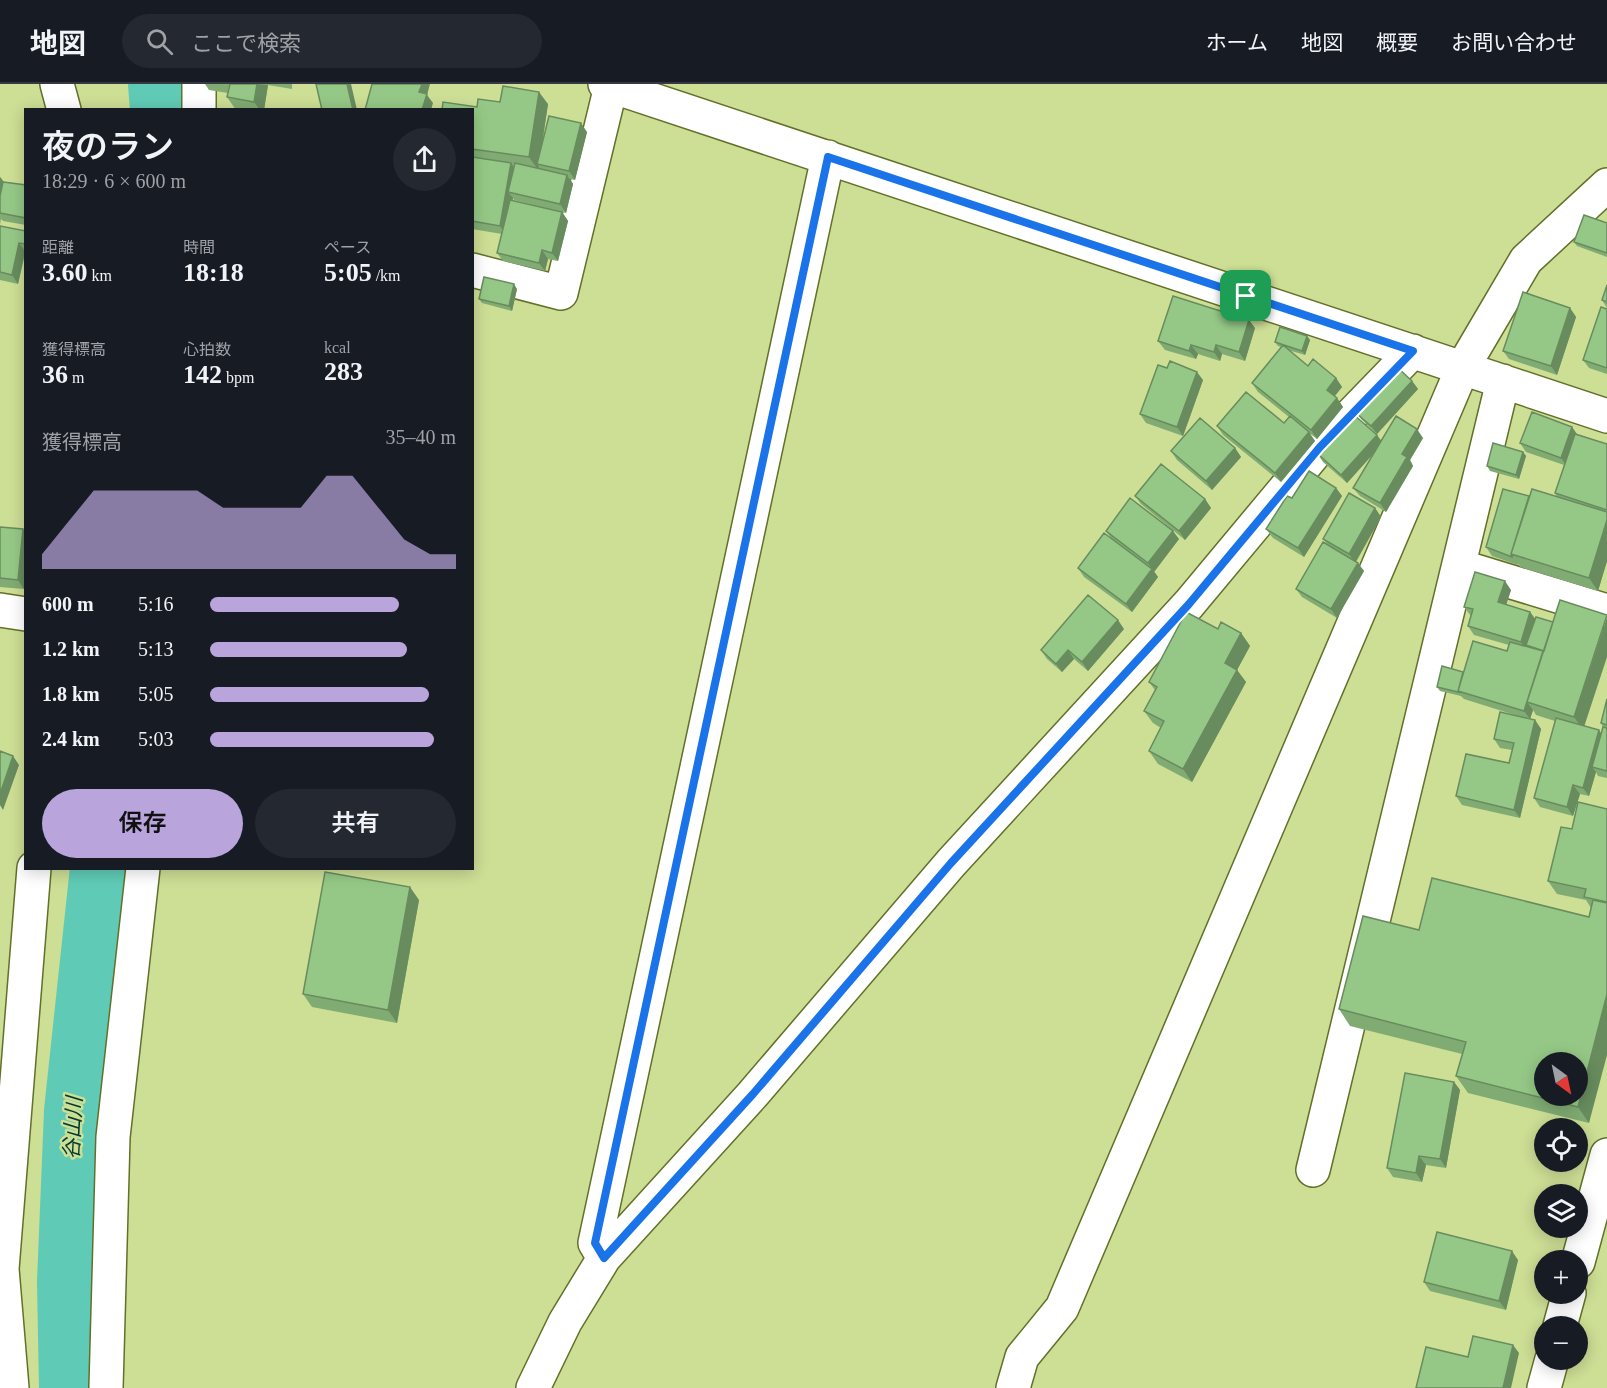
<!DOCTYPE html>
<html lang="ja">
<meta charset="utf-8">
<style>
body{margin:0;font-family:"Times New Roman","Noto Sans JP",serif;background:#242831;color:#f1f3f6;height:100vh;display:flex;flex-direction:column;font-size:22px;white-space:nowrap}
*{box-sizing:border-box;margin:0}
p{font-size:20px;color:#9ea1a6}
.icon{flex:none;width:33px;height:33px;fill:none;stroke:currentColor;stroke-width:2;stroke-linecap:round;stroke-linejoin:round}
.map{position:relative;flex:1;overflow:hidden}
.details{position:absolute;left:24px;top:24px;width:450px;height:762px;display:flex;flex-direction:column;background:#171b24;border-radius:0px;box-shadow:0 3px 15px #0003}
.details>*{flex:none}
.needle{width:39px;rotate:147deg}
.tools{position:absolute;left:1534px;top:968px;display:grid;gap:12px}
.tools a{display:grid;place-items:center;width:54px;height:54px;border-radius:50%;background:#171b24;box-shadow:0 3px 15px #0003;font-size:30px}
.pin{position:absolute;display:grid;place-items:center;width:51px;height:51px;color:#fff;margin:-26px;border-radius:12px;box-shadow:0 3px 9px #0006}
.round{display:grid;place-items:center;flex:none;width:63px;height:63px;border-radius:32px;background:#242831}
.headline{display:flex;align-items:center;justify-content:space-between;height:102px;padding:0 18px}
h1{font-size:33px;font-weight:600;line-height:45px}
.figures{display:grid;grid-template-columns:repeat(3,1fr);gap:9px;height:102px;padding:6px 18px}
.figures div{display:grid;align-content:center}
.figures b{font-size:26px;font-weight:600}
.figures small{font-size:16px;font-weight:400}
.figures p{font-size:16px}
.chart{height:168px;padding:12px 18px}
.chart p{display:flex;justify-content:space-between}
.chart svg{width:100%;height:108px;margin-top:6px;fill:#b9a4db;opacity:.7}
.primary-button{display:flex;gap:12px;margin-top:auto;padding:12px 18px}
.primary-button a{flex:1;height:69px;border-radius:36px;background:#b9a4db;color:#111;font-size:24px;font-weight:600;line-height:69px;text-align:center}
.primary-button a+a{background:#242831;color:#f1f3f6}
ul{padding:0 18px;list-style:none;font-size:20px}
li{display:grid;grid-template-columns:96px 72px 1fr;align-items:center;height:45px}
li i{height:15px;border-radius:8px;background:#b9a4db}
header{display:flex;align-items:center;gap:36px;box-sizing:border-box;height:84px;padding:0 30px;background:#171b24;border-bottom:2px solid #363941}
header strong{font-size:28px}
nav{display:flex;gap:33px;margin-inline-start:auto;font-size:21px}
.search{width:420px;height:54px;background:#242831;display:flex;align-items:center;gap:15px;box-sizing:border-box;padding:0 21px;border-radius:33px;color:#9ea1a6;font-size:22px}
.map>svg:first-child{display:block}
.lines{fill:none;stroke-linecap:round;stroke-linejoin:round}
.river{stroke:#5fcbb6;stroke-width:58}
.minor-casing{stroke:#627029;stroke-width:36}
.minor{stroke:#fff;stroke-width:33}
.wall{fill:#80ac73}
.shaded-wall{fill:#688c5e}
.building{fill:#95c886;stroke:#688c5e;stroke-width:1.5;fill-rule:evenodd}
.route-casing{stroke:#fff;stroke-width:12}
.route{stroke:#1a73e8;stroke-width:8}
.labels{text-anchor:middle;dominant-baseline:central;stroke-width:5;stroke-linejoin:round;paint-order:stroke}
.water-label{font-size:21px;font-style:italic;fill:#043930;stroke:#cdde95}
</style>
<header>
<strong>地図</strong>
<div class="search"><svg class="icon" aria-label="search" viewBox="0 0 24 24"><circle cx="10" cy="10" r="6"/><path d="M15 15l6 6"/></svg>ここで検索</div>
<nav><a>ホーム</a><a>地図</a><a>概要</a><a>お問い合わせ</a></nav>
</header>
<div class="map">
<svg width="1607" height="1304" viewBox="0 0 1607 1304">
<rect width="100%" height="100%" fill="#cdde95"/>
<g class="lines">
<!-- river -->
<path class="river" d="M157 0 159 26
M68 1304 66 1198 73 1027 99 784"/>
<!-- minor casing -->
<g class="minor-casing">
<path id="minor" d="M57 0 64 26
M199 0V26
M605 0 1607 332
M472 186 561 209 611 2
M1459 482 1607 527
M0 526 26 530
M1313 1086 1503 297
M604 1174 595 1159 828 73
M1578 1178 1607 1071
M1560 1242 1569 1209
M12 1304 2 1185 34 784
M106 1304 113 1053 143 784
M533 1304 565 1238 604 1174 753 1010 951 779 1189 520 1320 363 1413 267
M1013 1304 1022 1273 1062 1224 1463 283 1526 176 1607 101
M1544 1304 1552 1275"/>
</g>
<!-- minor -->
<use href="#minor" class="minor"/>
</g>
<!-- wall -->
<path class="wall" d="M205 0H292V5L268 1 264 26H236L227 13 228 9 209 6Z
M500 18 548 20 543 54 587 48 575 96 570 95 573 100 566 129 514 116 513 114 512 117 562 128 568 137 558 177 548 175 545 187 503 177 497 169 502 150 472 145V26L477 23Z
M0 93 4 98 26 101V141L3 137 1 135 0 141Z
M1607 139V173L1577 162 1574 158Z
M0 142 26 147V167L18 200 0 196Z
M1607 201V224L1602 216Z
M517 205 512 227 482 219 479 215Z
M1570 224 1576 233 1557 291 1509 275 1503 267Z
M1607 225V290L1589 284 1583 276Z
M1255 244 1245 277 1222 270 1220 277 1198 270 1196 275 1165 266 1158 257Z
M1307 252 1310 256 1305 271 1288 266 1308 282 1336 294 1342 303 1335 312 1343 323 1317 355 1309 349 1315 357 1281 398 1223 351 1217 342 1284 339 1289 333 1258 308 1252 299 1281 263 1278 262 1275 258Z
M1167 284 1203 296 1183 352 1146 339 1140 330Z
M1412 297 1418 305 1377 350 1362 336 1355 328Z
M1572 343 1577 350 1607 360V477L1598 507 1520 483 1519 480 1518 481 1492 472 1486 463 1529 412 1557 413 1555 409 1564 381 1526 368 1520 359Z
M1423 354 1410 376 1413 382 1386 428 1360 412 1353 404 1374 369 1347 399 1323 378 1317 369 1381 357Z
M1235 364 1241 373 1212 406 1177 376 1171 367Z
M1523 368 1526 372 1519 395 1490 387 1487 382Z
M1336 404 1342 412 1304 473 1273 454 1266 445 1292 414Z
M1135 412 1205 415 1211 424 1185 456 1141 420Z
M1375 424 1381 433 1356 478 1364 487 1337 534 1302 513 1296 505 1328 461 1323 455Z
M0 443 23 445 26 449V493L24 505 0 503Z
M1106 447 1179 455 1154 488V487L1158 493 1132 528 1084 493 1078 484 1111 454Z
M1511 506 1506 521 1530 528 1535 535 1584 642 1601 649 1603 643 1601 639 1607 615V694L1598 692 1596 688 1589 712 1580 710 1573 732 1540 723 1534 714 1555 637 1536 631 1533 626 1530 635 1535 636 1541 645 1520 734 1462 721 1456 712 1509 679 1512 666 1500 664 1494 655 1528 635 1464 615 1461 612 1440 607 1437 603 1463 588 1507 567 1509 561 1474 551 1468 542 1471 532 1464 523Z
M1124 545 1088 587 1074 575 1062 588 1047 575 1041 566Z
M1218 545 1241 549 1250 562 1237 586 1246 598 1192 698 1158 680 1149 667 1161 644 1153 639 1144 627 1155 606 1149 598Z
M1607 725 1589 1039 1468 1009 1456 992 1462 970 1350 942 1339 925 1419 846 1589 833 1591 824 1586 816 1557 810 1548 797 1572 745Z
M419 816 397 939 312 923 303 910Z
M1454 998 1460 1006 1446 1084 1426 1081 1422 1098 1393 1093 1387 1084Z
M1518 1176 1506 1226 1430 1207 1424 1198Z"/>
<!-- shaded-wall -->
<path class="shaded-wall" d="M257 0 268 1 264 26H260L254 18Z
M347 0H351L357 26H353Z
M422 0H430L427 11 433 19 431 26H422L419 8Z
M539 8 548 20 539 80H537L539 82 538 86 529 73Z
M581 39 587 48 575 96 569 87Z
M511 79 517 88 508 108 513 114 506 151 500 142Z
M567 91 573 100 566 129 560 120Z
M0 93 6 101 0 129Z
M562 128 568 137 558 177 552 169Z
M19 159 25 167 18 200 12 191Z
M542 166 548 175 545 187 539 179Z
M514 200 517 205 512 227 509 222Z
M1570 224 1576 233 1557 291 1551 282Z
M1249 236 1255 244 1245 277 1239 268Z
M1307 252 1310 256 1305 271 1302 267Z
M1191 261 1198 270 1196 275 1189 267Z
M1216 261 1222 270 1220 277 1214 268Z
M1197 288 1203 296 1183 352 1177 343Z
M1336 294 1342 303 1333 314 1327 306Z
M1412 297 1418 305 1377 350 1371 342Z
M1337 314 1343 323 1317 355 1311 346Z
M1572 343 1578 352 1567 382 1561 374Z
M1417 345 1423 354 1410 376 1413 382 1386 428 1380 419 1402 370Z
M1309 348 1315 357 1281 398 1275 389Z
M1377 351 1383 359 1347 399 1341 391Z
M1235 364 1241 373 1212 406 1206 397Z
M1523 368 1526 372 1519 395 1516 391Z
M1336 404 1342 412 1304 473 1298 464Z
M1205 415 1211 424 1185 456 1179 447Z
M1375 424 1381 433 1355 479 1349 470Z
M1607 436V477L1598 507 1589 494Z
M23 445 26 449V493L24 505 18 496Z
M1173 447 1179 455 1154 488 1148 479Z
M1358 479 1364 487 1337 534 1331 525Z
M1152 485 1158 493 1132 528 1126 520Z
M1505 497 1511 506 1504 527 1498 518Z
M1530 528 1536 536 1526 561 1528 564 1527 567 1521 558Z
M1607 533V573L1583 646 1574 633Z
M1118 536 1124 545 1088 587 1082 578Z
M1241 549 1250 562 1237 586 1246 598 1192 698 1183 685 1225 579Z
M1068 566 1074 575 1062 588 1056 580Z
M1543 567 1549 576 1527 618 1533 626 1530 635 1524 627Z
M1535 636 1541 645 1520 734 1514 726Z
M1599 646 1605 655 1592 683 1596 688 1589 712 1583 704Z
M13 672 19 681 3 726 0 721V710Z
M1573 701 1580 710 1573 732 1567 723Z
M410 803 419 816 397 939 388 926Z
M1607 910V971L1589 1039 1578 1023Z
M1454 998 1460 1006 1446 1084 1440 1075Z
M1419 1072 1426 1081 1422 1098 1416 1089Z
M1512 1167 1518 1176 1506 1226 1499 1217Z
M1513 1261 1519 1269 1511 1304H1503Z"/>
<!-- building -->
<path class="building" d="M230 0H257L254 18 227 13Z
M316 0H347L353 26H322Z
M372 0H422L419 8 427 10 422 26H365Z
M503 2 539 8 529 73 472 65V26H442L443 18 477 23 478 15 500 18Z
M549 32 581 39 569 87 537 80Z
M472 73 511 79 500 142 472 137Z
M515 79 567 91 560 120 508 108Z
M3 98 26 101V134L0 129V112Z
M510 116 562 128 552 169 542 166 539 179 497 169Z
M1584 131 1607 139V169L1574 158Z
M0 142 26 147V160L19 159 12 191 0 188Z
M484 193 514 200 509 222 479 215Z
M1607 201V218L1602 216Z
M1523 208 1570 224 1551 282 1503 267Z
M1173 212 1249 236 1239 268 1216 261 1214 268 1191 261 1189 267 1158 257Z
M1601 223 1607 225V284L1583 276Z
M1280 243 1307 252 1302 267 1275 258Z
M1283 261 1308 282 1313 275 1336 294 1327 306 1337 314 1311 346 1252 299Z
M1170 277 1197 288 1177 343 1140 330 1158 281 1167 284Z
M1397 283 1412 297 1371 342 1355 328Z
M1246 308 1284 339 1290 332 1309 348 1275 389 1217 342Z
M1532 328 1572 343 1561 374 1520 359Z
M1353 330 1377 351 1341 391 1317 369Z
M1396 332 1417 345 1402 370 1407 373 1380 419 1353 404Z
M1200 334 1235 364 1206 397 1171 367Z
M1575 350 1607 360V426L1555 409Z
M1493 359 1523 368 1516 391 1487 382Z
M1161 380 1205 415 1179 447 1135 412Z
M1309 387 1336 404 1298 464 1266 445 1287 412 1292 414Z
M1503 405 1529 412 1511 470 1512 473 1486 463Z
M1532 405 1607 428V436L1589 494 1511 470Z
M1349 409 1375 424 1349 470 1323 455Z
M1130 414 1173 447 1148 479 1106 447Z
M0 443 23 445 18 496 0 494Z
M1104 449 1152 485 1126 520 1078 484Z
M1323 458 1358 479 1331 525 1296 505Z
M1475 488 1505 497 1498 518 1530 528 1521 558 1468 542 1473 525 1464 523Z
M1088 511 1118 536 1082 578 1068 566 1056 580 1041 566Z
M1560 516 1607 531 1574 633 1527 618Z
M1186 528 1218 545 1221 538 1241 549 1225 579 1237 586 1183 685 1149 667 1164 637 1144 627 1157 603 1149 598Z
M1536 533 1553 538 1544 567 1526 561Z
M1473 557 1507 567 1510 558 1543 567 1524 627 1458 607Z
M1442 582 1463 588 1458 607V608L1437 603Z
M1607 615V641L1601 639Z
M1500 628 1535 636 1514 726 1456 712 1466 670 1509 679 1514 659 1494 655Z
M1556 634 1599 646 1583 704 1573 701 1567 723 1534 714Z
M1603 643 1607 644V687L1592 683Z
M0 667 13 672 0 710Z
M1578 718 1607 725V818L1584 813 1586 805 1548 797 1561 743 1572 745Z
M325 788 410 803 388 926 303 910Z
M1432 794 1589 833 1593 816 1607 819V910L1578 1023 1456 992 1466 958 1339 925 1363 832 1419 846ZM1545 978H1578V1011H1545Z
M1405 989 1454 998 1440 1075 1419 1072 1416 1089 1387 1084Z
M1437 1148 1512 1167 1499 1217 1424 1198Z
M1473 1252 1513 1261 1503 1304H1416L1426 1263 1468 1273Z"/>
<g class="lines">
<!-- route casing -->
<g class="route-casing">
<path id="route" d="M828 73 1413 267 1320 363 1189 520 951 779 753 1010 604 1174 595 1159Z"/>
</g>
<!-- route -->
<use href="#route" class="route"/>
</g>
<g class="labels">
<!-- water labels -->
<g class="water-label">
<text transform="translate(73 1044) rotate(-87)">谷山川</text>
</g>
</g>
</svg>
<div class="tools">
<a><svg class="needle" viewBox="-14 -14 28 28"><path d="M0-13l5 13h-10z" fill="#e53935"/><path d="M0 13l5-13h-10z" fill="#9ea1a6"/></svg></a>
<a><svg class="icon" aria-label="locate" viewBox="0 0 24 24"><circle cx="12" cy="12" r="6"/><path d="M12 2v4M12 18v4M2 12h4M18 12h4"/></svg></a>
<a><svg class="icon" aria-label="layers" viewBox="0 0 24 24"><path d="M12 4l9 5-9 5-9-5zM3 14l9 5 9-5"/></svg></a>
<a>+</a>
<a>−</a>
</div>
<div class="pin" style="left:1246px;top:212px;background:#1e9e55"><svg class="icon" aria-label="arrive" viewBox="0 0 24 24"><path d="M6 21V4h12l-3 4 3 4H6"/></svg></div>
<section class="details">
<div class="headline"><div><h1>夜のラン</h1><p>18:29 · 6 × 600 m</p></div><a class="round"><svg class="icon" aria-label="share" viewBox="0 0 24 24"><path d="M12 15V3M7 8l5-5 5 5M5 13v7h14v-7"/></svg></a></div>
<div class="figures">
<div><p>距離</p><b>3.60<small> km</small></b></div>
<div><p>時間</p><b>18:18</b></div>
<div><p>ペース</p><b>5:05<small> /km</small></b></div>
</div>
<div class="figures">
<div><p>獲得標高</p><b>36<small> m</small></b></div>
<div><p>心拍数</p><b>142<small> bpm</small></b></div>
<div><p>kcal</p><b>283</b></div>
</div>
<div class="chart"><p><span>獲得標高</span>35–40 m</p>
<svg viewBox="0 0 160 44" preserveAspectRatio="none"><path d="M0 44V38L10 25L20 12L30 12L40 12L50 12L60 12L70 19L80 19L90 19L100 19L110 6L120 6L130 19L140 32L150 38L160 38V44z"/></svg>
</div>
<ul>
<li><b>600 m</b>5:16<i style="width:77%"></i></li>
<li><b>1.2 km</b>5:13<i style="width:80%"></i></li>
<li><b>1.8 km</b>5:05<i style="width:89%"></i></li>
<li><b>2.4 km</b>5:03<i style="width:91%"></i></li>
</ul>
<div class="primary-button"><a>保存</a><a>共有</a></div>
</section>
</div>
